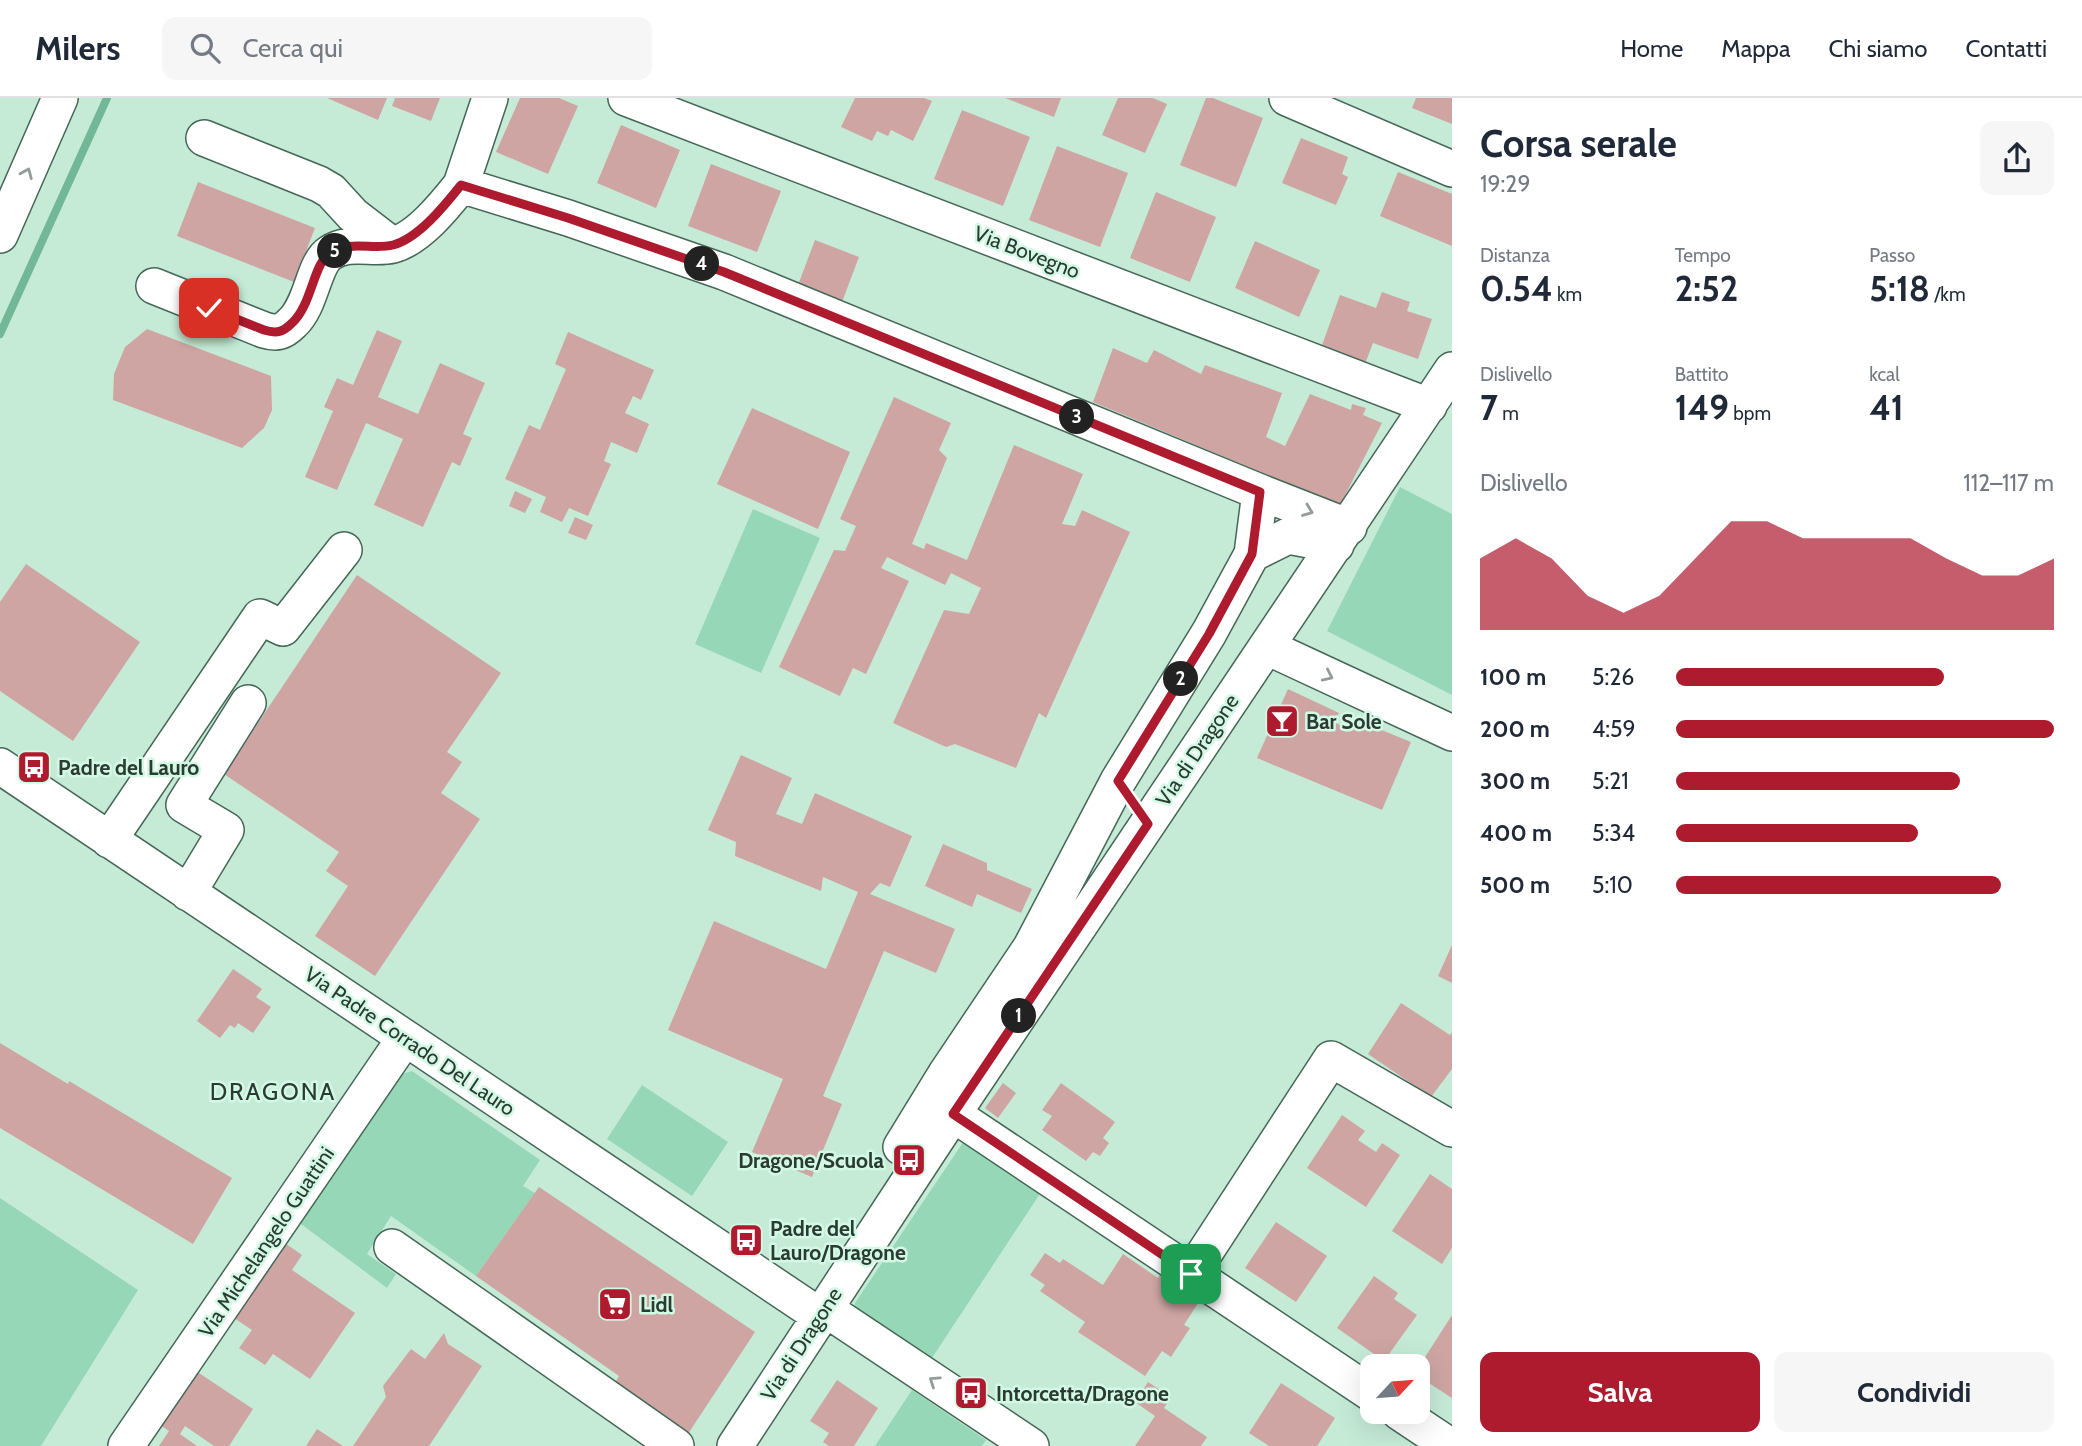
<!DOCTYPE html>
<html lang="it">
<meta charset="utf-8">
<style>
body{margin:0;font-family:Cabin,sans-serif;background:#f6f6f7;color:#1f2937;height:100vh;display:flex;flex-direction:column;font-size:26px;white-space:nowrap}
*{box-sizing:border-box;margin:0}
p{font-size:23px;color:#747a83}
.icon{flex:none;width:38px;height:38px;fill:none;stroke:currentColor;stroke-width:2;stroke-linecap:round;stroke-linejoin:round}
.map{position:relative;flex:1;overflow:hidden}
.sheet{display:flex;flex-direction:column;background:#fff;width:630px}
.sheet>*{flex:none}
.needle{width:46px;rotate:64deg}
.controls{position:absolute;left:1360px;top:1256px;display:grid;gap:14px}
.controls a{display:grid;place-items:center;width:70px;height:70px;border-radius:14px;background:#fff;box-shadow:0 7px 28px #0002;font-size:35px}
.pin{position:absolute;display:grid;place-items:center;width:60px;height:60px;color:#fff;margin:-30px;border-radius:14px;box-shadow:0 4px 10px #0006}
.km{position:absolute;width:35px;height:35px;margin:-18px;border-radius:50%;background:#222;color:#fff;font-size:19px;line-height:35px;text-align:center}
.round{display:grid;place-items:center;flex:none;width:74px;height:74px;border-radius:14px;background:#f6f6f7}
.summary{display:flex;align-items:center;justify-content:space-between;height:119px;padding:0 28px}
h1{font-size:38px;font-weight:700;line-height:52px}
.metrics{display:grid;grid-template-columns:repeat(3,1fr);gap:10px;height:119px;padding:7px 28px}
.metrics div{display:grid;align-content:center}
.metrics b{font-size:35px;font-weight:700}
.metrics small{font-size:19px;font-weight:400}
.metrics p{font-size:19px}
.chart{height:196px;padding:14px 28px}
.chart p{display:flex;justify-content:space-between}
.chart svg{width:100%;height:126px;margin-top:7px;fill:#ae1a2e;opacity:.7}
.primary-button{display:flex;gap:14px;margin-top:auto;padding:14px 28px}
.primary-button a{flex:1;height:80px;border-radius:14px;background:#ae1a2e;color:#fff;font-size:28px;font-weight:700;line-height:80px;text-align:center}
.primary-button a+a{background:#f6f6f7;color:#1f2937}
ul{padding:0 28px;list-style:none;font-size:23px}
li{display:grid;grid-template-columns:112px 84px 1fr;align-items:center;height:52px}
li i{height:18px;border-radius:9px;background:#ae1a2e}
header{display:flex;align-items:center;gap:42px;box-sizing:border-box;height:98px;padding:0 35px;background:#fff;border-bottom:2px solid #e0e1e3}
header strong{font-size:33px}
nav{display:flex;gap:38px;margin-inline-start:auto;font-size:24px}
.search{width:490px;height:63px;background:#f6f6f7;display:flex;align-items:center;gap:18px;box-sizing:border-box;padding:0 24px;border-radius:14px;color:#747a83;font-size:26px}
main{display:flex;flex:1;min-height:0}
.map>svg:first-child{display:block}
.green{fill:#95d7b6}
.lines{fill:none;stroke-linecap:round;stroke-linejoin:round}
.stream{stroke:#72b796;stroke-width:8}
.building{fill:#cea5a3}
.minor-casing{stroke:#456757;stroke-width:38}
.minor{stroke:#fff;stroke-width:35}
.oneway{stroke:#959c98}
.route-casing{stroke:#fff;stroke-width:14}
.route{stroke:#ae1a2e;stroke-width:9}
.labels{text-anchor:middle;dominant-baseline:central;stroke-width:5;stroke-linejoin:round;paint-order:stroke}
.street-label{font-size:21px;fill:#2b3a32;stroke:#d2f9e4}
.poi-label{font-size:21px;font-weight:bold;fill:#2b3a32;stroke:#d2f9e4;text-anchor:start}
.quarter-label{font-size:24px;letter-spacing:2px;fill:#2b3a32;stroke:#d2f9e4}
</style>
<header>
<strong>Milers</strong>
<div class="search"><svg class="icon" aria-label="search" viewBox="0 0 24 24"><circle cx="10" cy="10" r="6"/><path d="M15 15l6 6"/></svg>Cerca qui</div>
<nav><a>Home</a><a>Mappa</a><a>Chi siamo</a><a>Contatti</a></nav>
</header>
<main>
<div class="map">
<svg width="1452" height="1348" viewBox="0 0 1452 1348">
<rect width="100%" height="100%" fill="#c5ebd7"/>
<!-- green -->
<path class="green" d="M1400 389 1452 416V597L1327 533Z
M753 411 820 440 761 575 695 546Z
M412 973 540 1062 523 1088 535 1095 476 1178 391 1118 367 1156 396 1176 387 1190 297 1123 399 977Z
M642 987 728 1044 692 1098 607 1041Z
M964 1043 1045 1088 930 1263 854 1213 855 1205Z
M0 1100 138 1192 41 1348H0Z
M912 1292 986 1342 982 1348H875Z"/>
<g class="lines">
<!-- stream -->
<path class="stream" d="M0 236 107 0"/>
</g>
<!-- building -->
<path class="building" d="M327 0H387L378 22Z
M395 0H440L431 23 392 8Z
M520 0H559L578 8 548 76 496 54Z
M855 0H924L932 3 913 43 891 32 888 38 877 33 872 43 841 29Z
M1005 0H1061L1054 19Z
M1118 0H1153L1167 6 1145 55 1102 37Z
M1206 0H1213L1263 20 1236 89 1180 67Z
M1416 0H1452V26L1412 10Z
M962 12 1030 39 1003 108 934 81Z
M621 27 680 52 656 110 597 85Z
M1301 40 1348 59 1342 76 1348 79 1336 107 1282 85Z
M1057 48 1128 75 1100 149 1029 122Z
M711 66 781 93 757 154 688 128Z
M1398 74 1452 96V148L1380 118Z
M198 84 315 130 294 184 177 138Z
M1156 94 1216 119 1190 184 1130 160Z
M815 142 859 159 842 204 798 187Z
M1255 143 1320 172 1299 219 1235 190Z
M1382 194 1410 204 1407 213 1432 221 1418 261 1373 245 1365 266 1321 250 1340 197 1376 210Z
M147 231 271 278 272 312 264 330 242 350 113 302 114 276 125 249Z
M377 232 402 243 378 299 418 316 440 265 485 285 463 336 472 340 460 368 452 364 423 429 374 407 403 341 366 325 337 392 305 379 333 313 324 309 337 280 353 287Z
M568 234 654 272 641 302 633 298 625 315 649 326 637 355 611 344 604 363 611 366 588 418 569 410 562 424 540 414 546 399 505 381 529 327 540 332 566 271 555 266Z
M1113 250 1147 265 1154 252 1201 276 1205 267 1282 295 1266 339 1285 348 1310 296 1351 312 1352 306 1366 310 1363 317 1382 325 1340 407 1093 304Z
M894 299 951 325 939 352 947 360 912 446 924 451 926 445 967 462 1014 347 1083 376 1062 426 1075 428 1082 412 1130 434 1046 620 1039 615 1016 670 955 646 946 649 893 625 944 512 969 516 981 490 951 475 945 487 887 459 881 470 909 483 866 576 853 570 840 598 779 569 834 452 845 453 856 428 840 421Z
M752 310 850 354 818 431 717 386Z
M515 393 532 401 525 415 509 408Z
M575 419 593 427 586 442 568 435Z
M26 466 140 544 73 643 0 593V504Z
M357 477 501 575 447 654 462 664 441 695 480 721 375 878 315 838 348 788 326 773 339 754 224 676Z
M1288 591 1339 615 1334 624 1352 633 1357 622 1411 644 1382 712 1257 660Z
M741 657 792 680 776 716 802 726 815 695 912 738 890 789 880 785 870 796 955 831 936 875 884 853 823 998 842 1006 812 1079 752 1054 783 981 668 932 714 823 826 871 858 794 823 779 821 793 735 758 736 744 708 732Z
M943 746 987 765V772L1032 791 1021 815 977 796 972 809 925 788Z
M1452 847V885L1438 878Z
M233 871 262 891 256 899 271 909 253 935 238 925 235 930 230 927 220 940 197 923Z
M1401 905 1450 937 1452 934V971L1431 999 1368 956Z
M0 945 68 986 69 983 232 1080 193 1146 0 1030Z
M1003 985 1016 995 998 1020 985 1010Z
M1061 985 1115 1024 1103 1040 1109 1045 1100 1058 1093 1054 1086 1063 1042 1032 1052 1018 1042 1012Z
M1342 1017 1365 1033 1358 1042 1376 1054 1382 1045 1400 1057 1366 1109 1307 1070Z
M1430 1076 1452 1091V1150L1442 1166 1392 1133Z
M539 1089 755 1234 686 1339 612 1290 619 1278 476 1178Z
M1276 1124 1327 1158 1296 1204 1245 1170Z
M279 1141 302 1157 292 1172 355 1215 310 1281 273 1256 265 1267 239 1250 252 1232 228 1216Z
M1045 1155 1060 1165 1063 1161 1103 1187 1123 1156 1158 1180 1166 1168 1205 1194 1184 1227 1190 1230 1171 1259 1162 1253 1145 1278 1078 1234 1085 1224 1040 1193 1045 1187 1030 1177Z
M1374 1178 1398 1195 1394 1201 1417 1217 1384 1263 1337 1230Z
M1452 1217V1300L1418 1278V1270Z
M444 1235 448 1246 482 1268 429 1348H353L386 1299 383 1288 411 1251 425 1261Z
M193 1271 253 1311 229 1348H214L185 1328 180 1336 197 1348H159L169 1333 157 1325Z
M837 1282 878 1310 854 1348H829L823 1344 829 1335 810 1323Z
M1148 1284 1171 1299 1164 1310 1207 1339 1201 1348H1135L1155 1318 1135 1304Z
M1281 1285 1335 1320 1317 1348H1269L1249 1335Z
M317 1331 343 1348H306Z"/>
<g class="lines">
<!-- minor casing -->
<g class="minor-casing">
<path id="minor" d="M490 0 461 87 568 120 724 174 1260 394 1349 429
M626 0 1429 308
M1287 0 1452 71
M204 40 319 86 331 93 353 117 392 147
M0 137 60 0
M154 188 264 232C277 236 283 234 292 225 312 207 313 166 330 155 349 142 373 152 393 147 419 140 445 107 461 87
M1252 456 1288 438 1336 447
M1267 549 1452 635
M0 668 820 1218
M109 742 260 519 283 530 344 452
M188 795 226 732 184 707 248 605
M953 1016 1372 1296
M901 1049 947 974 1031 849 1118 683 1209 535 1252 456 1260 394
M392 1149 676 1348
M1191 1176 1331 961 1452 1031
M824 1210 1031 1348
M1399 1314 1450 1348
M126 1348 405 940
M735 1348 953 1016 1452 272"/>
</g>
<!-- minor -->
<use href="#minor" class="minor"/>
</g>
<!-- one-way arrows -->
<defs><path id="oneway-chevron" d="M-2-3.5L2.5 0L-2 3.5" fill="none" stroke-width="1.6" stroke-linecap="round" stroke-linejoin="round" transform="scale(1.75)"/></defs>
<g class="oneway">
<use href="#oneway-chevron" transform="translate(27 75) rotate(-67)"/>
<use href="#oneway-chevron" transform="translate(1308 413) rotate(21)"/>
<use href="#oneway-chevron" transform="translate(1328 578) rotate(25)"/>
<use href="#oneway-chevron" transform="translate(934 1283) rotate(-146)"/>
</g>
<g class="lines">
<!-- route casing -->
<g class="route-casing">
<path id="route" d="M209 210 264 232C277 236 283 234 292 225 312 207 313 166 330 155 349 142 373 152 393 147 419 140 445 107 461 87L568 120 724 174 1260 394 1252 456 1209 536 1118 683 1148 726 953 1016 1191 1176"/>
</g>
<!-- route -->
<use href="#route" class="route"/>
</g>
<!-- icons -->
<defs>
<g id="bar-square" transform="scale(1.75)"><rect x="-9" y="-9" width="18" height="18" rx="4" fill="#ae1a2e" stroke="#d2f9e4"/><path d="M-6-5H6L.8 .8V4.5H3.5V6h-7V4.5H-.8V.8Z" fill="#fff"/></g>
<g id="bus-square" transform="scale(1.75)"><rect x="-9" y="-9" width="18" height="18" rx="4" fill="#ae1a2e" stroke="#d2f9e4"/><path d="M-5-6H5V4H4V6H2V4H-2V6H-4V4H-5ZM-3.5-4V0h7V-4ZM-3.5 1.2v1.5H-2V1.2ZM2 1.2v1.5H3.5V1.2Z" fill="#fff"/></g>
<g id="supermarket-square" transform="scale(1.75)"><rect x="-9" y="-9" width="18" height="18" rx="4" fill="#ae1a2e" stroke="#d2f9e4"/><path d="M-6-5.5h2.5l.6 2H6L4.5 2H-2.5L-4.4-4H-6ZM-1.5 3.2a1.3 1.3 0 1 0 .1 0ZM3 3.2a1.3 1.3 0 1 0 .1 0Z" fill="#fff"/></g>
</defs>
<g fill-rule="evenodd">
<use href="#bar-square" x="1282" y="623"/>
<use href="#bus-square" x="34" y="669"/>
<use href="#bus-square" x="909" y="1062"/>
<use href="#bus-square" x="746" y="1142"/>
<use href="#supermarket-square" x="615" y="1206"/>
<use href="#bus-square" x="971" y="1295"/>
</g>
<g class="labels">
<!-- street labels -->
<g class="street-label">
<text transform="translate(1027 154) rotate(21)">Via Bovegno</text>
<text transform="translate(1197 652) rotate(-56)">Via di Dragone</text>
<text transform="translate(410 943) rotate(34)">Via Padre Corrado Del Lauro</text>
<text transform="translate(266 1144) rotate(-56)">Via Michelangelo Guattini</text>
<text transform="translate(801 1246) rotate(-57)">Via di Dragone</text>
</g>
<!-- poi labels -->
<g class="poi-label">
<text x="1306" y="623">Bar Sole</text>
<text x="58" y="669">Padre del Lauro</text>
<text x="884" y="1062" text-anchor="end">Dragone/Scuola</text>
<text x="770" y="1130">Padre del<tspan x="770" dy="24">Lauro/Dragone</tspan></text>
<text x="640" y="1206">Lidl</text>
<text x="996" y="1295">Intorcetta/Dragone</text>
</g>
<!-- quarter labels -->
<g class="quarter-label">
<text x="273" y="993">DRAGONA</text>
</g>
</g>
</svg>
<div class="controls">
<a><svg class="needle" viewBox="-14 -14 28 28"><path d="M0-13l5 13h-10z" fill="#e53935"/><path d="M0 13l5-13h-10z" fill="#747a83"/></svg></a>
</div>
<div class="pin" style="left:1191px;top:1176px;background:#1e9e55"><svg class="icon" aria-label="arrive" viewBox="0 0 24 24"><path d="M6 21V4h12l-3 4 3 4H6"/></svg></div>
<div class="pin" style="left:209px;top:210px;background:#d93025"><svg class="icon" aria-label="check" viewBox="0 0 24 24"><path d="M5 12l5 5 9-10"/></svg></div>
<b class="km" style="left:1019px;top:918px">1</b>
<b class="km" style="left:1181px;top:581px">2</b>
<b class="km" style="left:1077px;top:319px">3</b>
<b class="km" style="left:702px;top:166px">4</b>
<b class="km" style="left:335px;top:153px">5</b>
</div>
<section class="sheet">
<div class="summary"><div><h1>Corsa serale</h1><p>19:29</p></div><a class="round"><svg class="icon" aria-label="share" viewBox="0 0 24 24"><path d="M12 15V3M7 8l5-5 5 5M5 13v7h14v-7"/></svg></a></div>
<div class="metrics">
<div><p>Distanza</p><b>0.54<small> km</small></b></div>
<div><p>Tempo</p><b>2:52</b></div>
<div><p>Passo</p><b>5:18<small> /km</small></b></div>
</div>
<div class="metrics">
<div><p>Dislivello</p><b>7<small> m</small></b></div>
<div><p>Battito</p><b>149<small> bpm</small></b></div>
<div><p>kcal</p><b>41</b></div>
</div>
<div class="chart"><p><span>Dislivello</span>112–117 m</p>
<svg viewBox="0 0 160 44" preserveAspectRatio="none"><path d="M0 44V19L10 12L20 19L30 32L40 38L50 32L60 19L70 6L80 6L90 12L100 12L110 12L120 12L130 19L140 25L150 25L160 19V44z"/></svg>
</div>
<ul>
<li><b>100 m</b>5:26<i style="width:71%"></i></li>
<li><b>200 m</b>4:59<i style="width:100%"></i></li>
<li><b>300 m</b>5:21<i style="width:75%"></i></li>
<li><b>400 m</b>5:34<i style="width:64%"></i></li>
<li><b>500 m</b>5:10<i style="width:86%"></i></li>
</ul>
<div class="primary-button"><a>Salva</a><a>Condividi</a></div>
</section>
</main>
